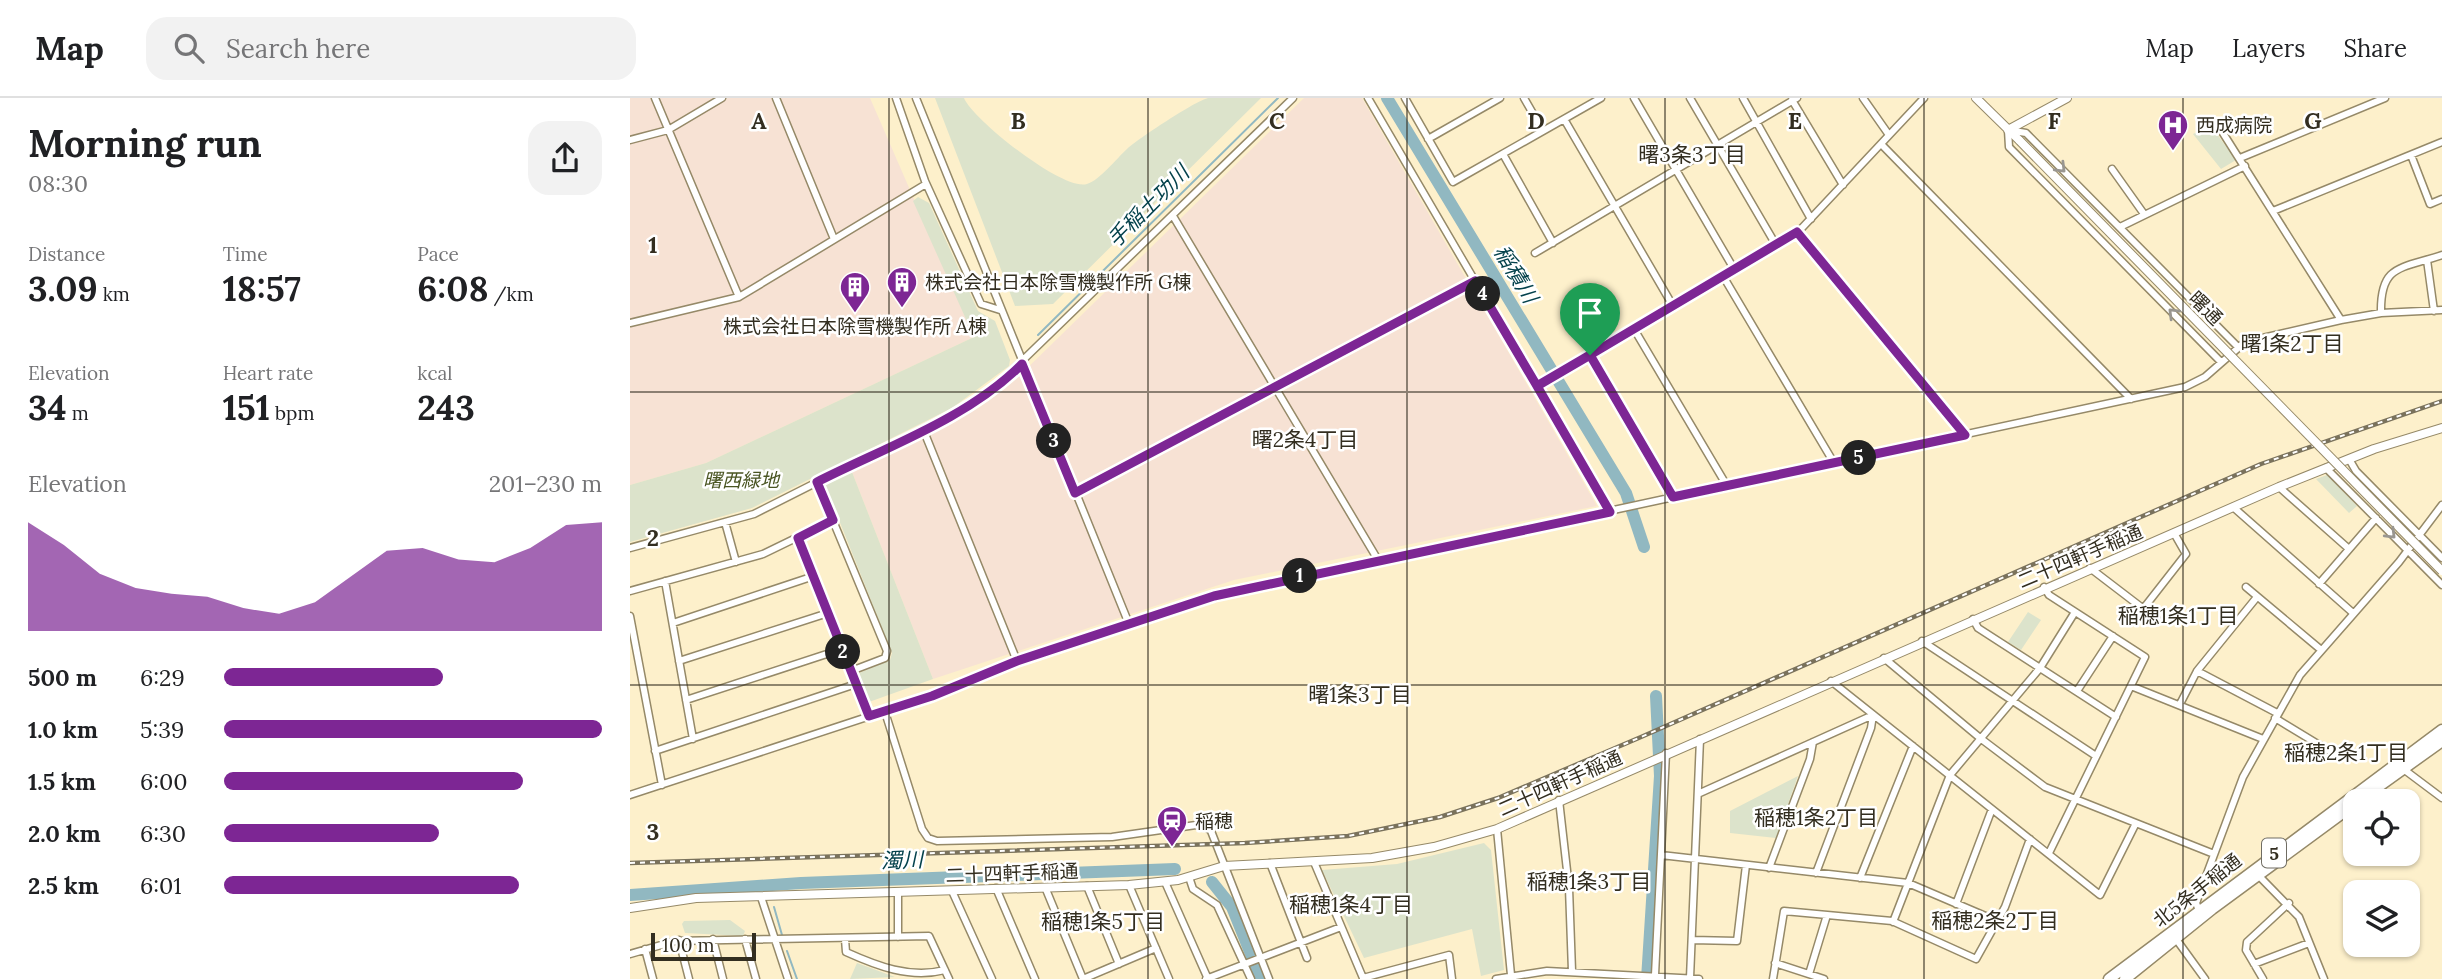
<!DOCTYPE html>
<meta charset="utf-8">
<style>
body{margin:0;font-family:Lora,"Noto Sans JP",serif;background:#f2f2f2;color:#202124;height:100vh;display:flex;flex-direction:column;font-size:26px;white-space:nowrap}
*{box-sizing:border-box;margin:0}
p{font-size:23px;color:#757577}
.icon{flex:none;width:38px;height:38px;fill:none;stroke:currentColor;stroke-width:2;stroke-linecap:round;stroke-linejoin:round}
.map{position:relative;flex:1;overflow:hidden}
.panel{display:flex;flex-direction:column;background:#fff;width:630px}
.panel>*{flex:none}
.fabs{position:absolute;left:1713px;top:691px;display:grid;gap:14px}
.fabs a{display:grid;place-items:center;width:77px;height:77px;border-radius:14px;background:#fff;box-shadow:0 2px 5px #0004;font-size:35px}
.scale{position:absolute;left:21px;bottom:18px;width:105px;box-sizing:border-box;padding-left:7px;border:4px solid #332e20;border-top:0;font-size:19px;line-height:24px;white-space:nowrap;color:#332e20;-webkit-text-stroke:5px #fff;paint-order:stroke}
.pin{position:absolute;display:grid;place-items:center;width:60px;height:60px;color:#fff;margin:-72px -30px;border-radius:50% 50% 50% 0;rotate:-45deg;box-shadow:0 0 7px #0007}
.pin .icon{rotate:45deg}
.km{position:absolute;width:35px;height:35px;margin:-18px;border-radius:50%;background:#222;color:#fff;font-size:19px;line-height:35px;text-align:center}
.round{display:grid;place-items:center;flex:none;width:74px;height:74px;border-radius:21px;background:#f2f2f2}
.summary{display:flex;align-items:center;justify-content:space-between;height:119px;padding:0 28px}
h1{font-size:38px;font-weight:700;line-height:52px}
.metrics{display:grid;grid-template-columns:repeat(3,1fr);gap:10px;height:119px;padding:7px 28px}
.metrics div{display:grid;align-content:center}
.metrics b{font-size:35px;font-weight:700}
.metrics small{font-size:19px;font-weight:400}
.metrics p{font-size:19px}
.chart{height:196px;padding:14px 28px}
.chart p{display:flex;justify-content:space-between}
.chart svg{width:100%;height:126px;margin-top:7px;fill:#7d2694;opacity:.7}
ul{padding:0 28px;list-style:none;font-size:23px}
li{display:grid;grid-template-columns:112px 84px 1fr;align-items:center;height:52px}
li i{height:18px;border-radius:9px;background:#7d2694}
header{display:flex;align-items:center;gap:42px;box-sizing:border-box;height:98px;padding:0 35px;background:#fff;border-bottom:2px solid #e0e0e0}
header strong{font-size:33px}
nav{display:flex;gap:38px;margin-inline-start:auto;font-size:24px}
.search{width:490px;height:63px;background:#f2f2f2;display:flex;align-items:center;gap:18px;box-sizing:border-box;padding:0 24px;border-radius:21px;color:#757577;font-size:26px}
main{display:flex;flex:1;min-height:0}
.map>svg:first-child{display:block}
.industrial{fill:#f7e2d4}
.green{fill:#dce3cb}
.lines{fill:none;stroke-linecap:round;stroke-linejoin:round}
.stream{stroke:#91b8c1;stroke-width:2}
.river{stroke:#91b8c1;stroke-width:12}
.minor-casing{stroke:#958968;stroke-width:9}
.tertiary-casing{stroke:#958968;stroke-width:10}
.trunk-casing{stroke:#958968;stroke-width:13}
.minor{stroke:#fff;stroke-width:6}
.tertiary{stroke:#fff;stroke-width:8}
.trunk{stroke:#fff;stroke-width:10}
.rail-casing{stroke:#7a725c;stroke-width:4.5}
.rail{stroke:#fff;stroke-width:2;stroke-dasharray:5;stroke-linecap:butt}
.tertiary-bridge-casing{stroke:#958968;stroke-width:10;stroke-linecap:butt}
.tertiary-bridge{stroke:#fff;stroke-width:8}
.oneway{stroke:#999690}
.route-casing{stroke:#fff;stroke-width:14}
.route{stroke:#7d2694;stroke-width:9}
.grid{fill:none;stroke:#332e20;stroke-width:2;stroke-opacity:0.55}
.labels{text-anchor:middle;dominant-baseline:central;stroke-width:5;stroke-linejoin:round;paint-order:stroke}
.shield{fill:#fff;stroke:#706d63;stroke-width:2}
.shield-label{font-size:18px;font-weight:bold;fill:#332e20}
.poi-label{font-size:19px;fill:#332e20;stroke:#fff;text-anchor:start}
.street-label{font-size:19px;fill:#332e20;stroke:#fff}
.park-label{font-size:19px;font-style:italic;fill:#4a5523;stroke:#fff}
.neighbourhood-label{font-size:21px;fill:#332e20;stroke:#fff}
.water-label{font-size:21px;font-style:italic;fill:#05424c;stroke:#fff}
.grid-label{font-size:23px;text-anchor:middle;font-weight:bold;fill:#332e20;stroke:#fff;stroke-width:5;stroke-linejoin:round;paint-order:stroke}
</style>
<header>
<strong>Map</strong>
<div class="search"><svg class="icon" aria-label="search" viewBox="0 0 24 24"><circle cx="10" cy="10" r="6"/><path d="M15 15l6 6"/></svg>Search here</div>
<nav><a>Map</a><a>Layers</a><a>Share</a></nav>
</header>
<main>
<section class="panel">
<div class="summary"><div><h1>Morning run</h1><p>08:30</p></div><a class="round"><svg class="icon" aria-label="share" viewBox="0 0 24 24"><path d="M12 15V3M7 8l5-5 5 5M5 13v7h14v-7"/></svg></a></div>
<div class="metrics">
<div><p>Distance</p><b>3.09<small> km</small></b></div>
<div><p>Time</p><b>18:57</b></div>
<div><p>Pace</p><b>6:08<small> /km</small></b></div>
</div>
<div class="metrics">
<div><p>Elevation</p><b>34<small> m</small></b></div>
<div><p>Heart rate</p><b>151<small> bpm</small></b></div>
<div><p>kcal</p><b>243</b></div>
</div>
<div class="chart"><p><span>Elevation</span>201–230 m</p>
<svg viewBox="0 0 160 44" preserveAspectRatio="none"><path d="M0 44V6L10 14L20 24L30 29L40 31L50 32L60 36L70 38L80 34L90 25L100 16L110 15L120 19L130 20L140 15L150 7L160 6V44z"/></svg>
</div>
<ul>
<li><b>500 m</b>6:29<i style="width:58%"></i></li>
<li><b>1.0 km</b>5:39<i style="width:100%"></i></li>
<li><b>1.5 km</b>6:00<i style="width:79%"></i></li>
<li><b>2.0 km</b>6:30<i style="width:57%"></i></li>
<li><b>2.5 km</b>6:01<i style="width:78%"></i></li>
</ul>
</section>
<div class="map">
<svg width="1812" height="881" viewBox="0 0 1812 881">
<rect width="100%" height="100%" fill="#fdf0cb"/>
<!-- industrial -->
<path class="industrial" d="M0 0H240L344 239 76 365 0 387Z
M674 0H732L967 408 604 482 303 581 222 374 350 309 384 283Z"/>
<!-- green -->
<path class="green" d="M305 0H334C343 22 434 94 457 86 470 82 486 61 497 51 508 41 565 3 578 0 594 0 615 0 631 0L423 206 385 208Z
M1581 28 1606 62 1591 71 1563 36Z
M288 99 299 105 348 213 365 223 380 262 379 268 322 310 122 410 0 444V387L76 365 344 239 283 103Z
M222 374 303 581 239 604 227 576 260 562 262 555 195 387Z
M1697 377 1727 408 1719 415 1686 381Z
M1398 514 1411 522 1391 552 1378 544Z
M1168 678 1146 740 1100 735V713Z
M854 745 861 752 874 872 851 878 842 831 734 860 692 772 767 766Z
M100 822 115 833 113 838 55 835 52 826 54 823Z
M227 865 265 879 220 881Z"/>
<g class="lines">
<!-- stream -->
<path class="stream" d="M408 237 648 0
M138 788 139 792
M144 809 152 837
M157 853 167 881"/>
<!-- river -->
<path class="river" d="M757 0 996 395 1014 449
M582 784 602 809 631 881
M0 797 171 785 545 771
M1017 881 1030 678 1026 598"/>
<!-- minor casing -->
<g class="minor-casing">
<path id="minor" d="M25 0 109 199
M146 0 204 141
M266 0 295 83 351 206 370 212
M286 0 499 526
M738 0 980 414
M775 0 823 84 971 0
M894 0 913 33
M1004 0 1104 171
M1060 0 1146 147
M1113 0 1181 121
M1233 0 1259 37
M1162 2 1213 87
M934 21 1043 208
M1586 24 1711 222
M798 41 870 0
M0 42 38 32 92 0
M1251 46 1501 301
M873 56 923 145
M1781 57 1800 106 1812 101
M1610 60 1755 0
M1482 71 1514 116
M1643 113 1812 44
M543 118 748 462
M1490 129 1615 68
M1167 134 1335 337
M905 155 1167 0
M1797 162 1804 213
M1093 178 1204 365
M1751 215C1750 166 1771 171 1812 157
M0 225 109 199 296 86
M1004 231 1097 388
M960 257 1043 399
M1591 264 1379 49 1378 32 1396 35 1608 249
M907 288 1170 132 1294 0
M293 331 387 563
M1719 361 1726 373 1812 460
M1696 370 1812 487
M187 384 257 553 255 560 221 573
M1649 389 1719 451
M445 395 845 183
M1603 409 1723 515
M95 424 106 464
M168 440 239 618
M0 450 124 416 336 309 361 293 663 0
M1460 470 1528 522
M35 483 63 641
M1689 486 1746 420
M1414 489 1419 497 1515 559 1419 755
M1616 489 1690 551
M0 493 133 456 203 422
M1513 511 1556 456 1544 435
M0 518 32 687
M1343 521 1348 530 1486 619
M43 525 184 478
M1292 543 1466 658
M1254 560 1350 640 1415 689 1584 756
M49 563 198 515
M1567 573 1647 615
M1201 583 1470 797 1505 727
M1501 588 1633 641
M1447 593 1483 538
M56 602 212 551
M1550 606 1567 573 1627 499
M255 614 292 731 298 740 307 743 482 739 573 726 581 733 639 881
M1645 620 1701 654
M25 653 226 586
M1772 670 1812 700
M1070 695 1243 617
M0 697 301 598 387 563 584 498 1555 289 1575 279 1615 244 1711 222 1751 215 1812 212
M929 702 939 790 942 873
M867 731 881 877
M1031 757 1278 785 1367 823
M684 764 733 880 819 857 822 881
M640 765 677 860
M1139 770 1180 661 1183 644
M1186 775 1241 630 1243 617
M1628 777 1669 819 1694 881
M559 779 563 791 587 807 621 881
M1230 780 1283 648
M535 784 578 881
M499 787 539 881
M457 788 489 866
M415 789 453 881
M366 790 405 881
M322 793 362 881
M131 799 158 881
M1326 806 1362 711
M1570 815 1566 805 1613 679 1670 577 1769 464 1812 407
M1263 824 1320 677 1410 570 1445 514
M268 839V795
M83 841 93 881
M115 841 126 881
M215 841 216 854C247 868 280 881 315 872
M1546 841 1575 881
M49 842 59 881
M1062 842 1107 843 1116 767
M15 851 23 881
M0 856 45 843 299 838 319 881
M1145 865 1194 881
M1624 866 1679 845
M1179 876 1197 817
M1025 877 1036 655
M1060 880 1070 641
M453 881 526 850
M576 881 711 829
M866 881 917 873 1069 881
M1143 881 1154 813 1262 823 1346 861 1375 809 1400 741
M1633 881 1616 852 1617 844 1659 805"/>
</g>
<!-- tertiary casing -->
<g class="tertiary-casing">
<path id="tertiary" d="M1346 0 1390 43
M1378 32 1437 0
M0 810 66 800 499 787 548 782 594 768 742 760 804 749 867 731 1649 389 1744 351 1812 330"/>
</g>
<!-- trunk casing -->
<g class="trunk-casing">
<path id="trunk" d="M1727 704 1812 643
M1479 881 1812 632
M1495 881 1582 811 1726 705"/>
</g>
<!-- minor -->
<use href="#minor" class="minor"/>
<!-- tertiary -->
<use href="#tertiary" class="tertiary"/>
<!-- trunk -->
<use href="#trunk" class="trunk"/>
<!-- rail casing -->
<g class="rail-casing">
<path id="rail" d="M0 765 615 745 718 738 810 719 868 700 1011 639 1631 366 1812 303"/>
</g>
<!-- rail -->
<use href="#rail" class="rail"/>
<!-- tertiary-bridge casing -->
<g class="tertiary-bridge-casing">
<path id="tertiary-bridge" d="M1390 43 1812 473"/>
</g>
<!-- tertiary-bridge -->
<use href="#tertiary-bridge" class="tertiary-bridge"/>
</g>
<!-- one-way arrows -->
<defs><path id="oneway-chevron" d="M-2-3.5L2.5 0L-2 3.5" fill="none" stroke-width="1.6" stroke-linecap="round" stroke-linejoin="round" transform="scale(1.75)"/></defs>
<g class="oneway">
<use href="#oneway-chevron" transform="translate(1431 70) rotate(45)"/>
<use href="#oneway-chevron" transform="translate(1543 215) rotate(-135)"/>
<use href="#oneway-chevron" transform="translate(1761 436) rotate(45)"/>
</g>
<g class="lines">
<!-- route casing -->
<g class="route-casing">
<path id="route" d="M960 257 907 288 980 414 584 498 387 563 302 598 239 618 168 440 203 422 187 384C256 349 337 321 392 266L445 395 845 183 907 288 960 257 1043 399 1335 337 1167 134 960 257"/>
</g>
<!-- route -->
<use href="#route" class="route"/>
</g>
<!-- grid -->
<path class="grid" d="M259 0V881M518 0V881M777 0V881M1035 0V881M1294 0V881M1553 0V881M0 294H1812M0 587H1812"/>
<!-- icons -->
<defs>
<g id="hospital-pin" transform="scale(1.575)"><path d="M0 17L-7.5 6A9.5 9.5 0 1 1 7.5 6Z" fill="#7d2694" stroke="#fff"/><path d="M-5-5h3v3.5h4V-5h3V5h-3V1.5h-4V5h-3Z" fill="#fff"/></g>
<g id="building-pin" transform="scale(1.575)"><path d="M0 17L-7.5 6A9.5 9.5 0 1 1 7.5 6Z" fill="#7d2694" stroke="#fff"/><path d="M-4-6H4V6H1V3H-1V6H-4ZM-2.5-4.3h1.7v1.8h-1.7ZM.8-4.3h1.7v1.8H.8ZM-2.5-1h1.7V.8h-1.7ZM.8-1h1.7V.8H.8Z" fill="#fff"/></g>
<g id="station-pin" transform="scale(1.575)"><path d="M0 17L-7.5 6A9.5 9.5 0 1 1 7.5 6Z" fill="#7d2694" stroke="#fff"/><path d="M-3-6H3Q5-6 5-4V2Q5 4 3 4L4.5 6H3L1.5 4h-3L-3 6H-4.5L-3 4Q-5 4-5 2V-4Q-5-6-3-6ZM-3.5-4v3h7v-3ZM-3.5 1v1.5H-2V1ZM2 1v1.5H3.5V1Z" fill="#fff"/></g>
</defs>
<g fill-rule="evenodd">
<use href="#hospital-pin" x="1543" y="27"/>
<use href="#building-pin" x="272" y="184"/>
<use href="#building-pin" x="225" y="189"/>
<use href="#station-pin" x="542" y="723"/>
</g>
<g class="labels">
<!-- shield labels -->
<rect class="shield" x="1632" y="740.5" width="24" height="29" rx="5"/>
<g class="shield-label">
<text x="1644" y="755">5</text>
</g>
<!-- poi labels -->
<g class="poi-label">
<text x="1566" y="27">西成病院</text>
<text x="295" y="184">株式会社日本除雪機製作所 G棟</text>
<text x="225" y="228" text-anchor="middle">株式会社日本除雪機製作所 A棟</text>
<text x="565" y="723">稲穂</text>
</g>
<!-- street labels -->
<g class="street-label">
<text transform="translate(1576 210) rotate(45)">曙通</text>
<text transform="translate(1450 458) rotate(-23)">二十四軒手稲通</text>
<text transform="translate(930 685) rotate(-24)">二十四軒手稲通</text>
<text transform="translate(382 775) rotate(-2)">二十四軒手稲通</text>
<text transform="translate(1567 792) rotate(-38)">北5条手稲通</text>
</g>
<!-- park labels -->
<g class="park-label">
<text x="111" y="382">曙西緑地</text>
</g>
<!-- neighbourhood labels -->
<g class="neighbourhood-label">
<text x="1062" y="56">曙3条3丁目</text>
<text x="1662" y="245">曙1条2丁目</text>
<text x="675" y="341">曙2条4丁目</text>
<text x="1548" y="517">稲穂1条1丁目</text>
<text x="730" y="596">曙1条3丁目</text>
<text x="1716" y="654">稲穂2条1丁目</text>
<text x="1186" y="719">稲穂1条2丁目</text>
<text x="959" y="783">稲穂1条3丁目</text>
<text x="721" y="806">稲穂1条4丁目</text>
<text x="1365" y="822">稲穂2条2丁目</text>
<text x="473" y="823">稲穂1条5丁目</text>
</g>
<!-- water labels -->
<g class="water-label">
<text transform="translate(518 108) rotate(-45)">手稲土功川</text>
<text transform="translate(886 176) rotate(59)">稲積川</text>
<text transform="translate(272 762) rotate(-2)">濁川</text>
</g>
</g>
<g class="grid-label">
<text x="129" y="31">A</text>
<text x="388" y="31">B</text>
<text x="647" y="31">C</text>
<text x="906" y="31">D</text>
<text x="1165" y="31">E</text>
<text x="1424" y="31">F</text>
<text x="1683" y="31">G</text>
<text x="23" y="155">1</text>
<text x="23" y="448">2</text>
<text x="23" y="742">3</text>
</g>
</svg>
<div class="fabs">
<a><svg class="icon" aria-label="locate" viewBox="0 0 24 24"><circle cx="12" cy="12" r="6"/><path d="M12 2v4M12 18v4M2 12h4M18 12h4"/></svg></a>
<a><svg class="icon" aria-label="layers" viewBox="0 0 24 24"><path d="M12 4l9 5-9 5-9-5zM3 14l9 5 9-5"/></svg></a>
</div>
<div class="scale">100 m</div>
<div class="pin" style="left:960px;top:257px;background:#1e9e55"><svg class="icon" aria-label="arrive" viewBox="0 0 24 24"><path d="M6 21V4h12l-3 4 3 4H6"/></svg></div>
<b class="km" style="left:670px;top:478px">1</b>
<b class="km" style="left:213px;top:554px">2</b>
<b class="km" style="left:424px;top:343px">3</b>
<b class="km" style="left:853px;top:196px">4</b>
<b class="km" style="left:1229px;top:360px">5</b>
</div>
</main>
